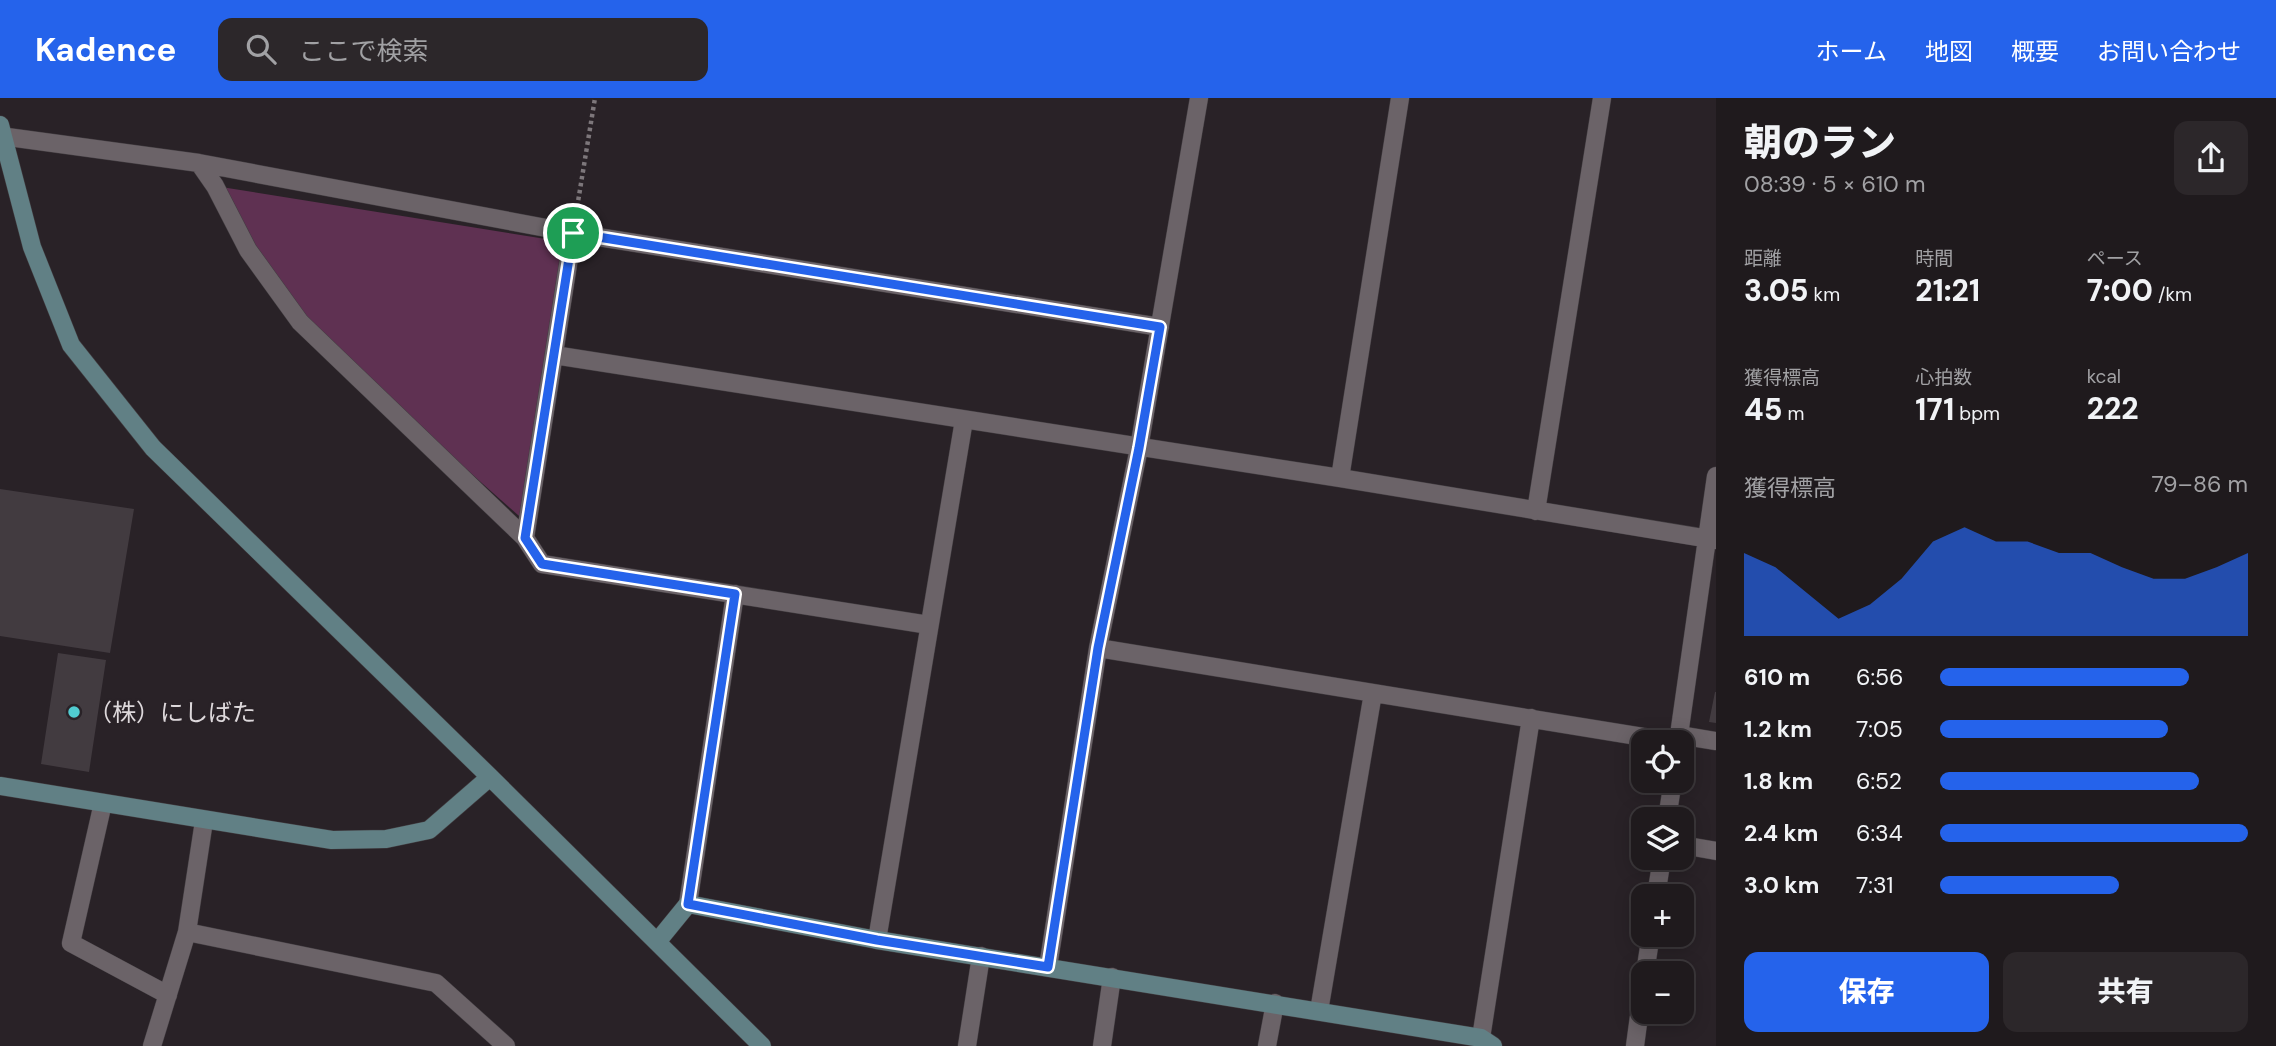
<!DOCTYPE html>
<html lang="ja">
<meta charset="utf-8">
<style>
body{margin:0;font-family:"DM Sans","Noto Sans JP",sans-serif;background:#2c272a;color:#f1f3f6;height:100vh;display:flex;flex-direction:column;font-size:26px;white-space:nowrap}
*{box-sizing:border-box;margin:0}
p{font-size:23px;color:#a1a1a4}
.icon{flex:none;width:38px;height:38px;fill:none;stroke:currentColor;stroke-width:2;stroke-linecap:round;stroke-linejoin:round}
.map{position:relative;flex:1;overflow:hidden}
.panel{display:flex;flex-direction:column;background:#1f1a1d;width:560px}
.panel>*{flex:none}
.fabs{position:absolute;left:1631px;top:632px;display:grid;gap:14px}
.fabs a{display:grid;place-items:center;width:63px;height:63px;border-radius:14px;background:#1f1a1d;box-shadow:0 4px 18px #0003,0 0 0 2px #3c383b;font-size:35px}
.pin{position:absolute;display:grid;place-items:center;width:60px;height:60px;color:#fff;margin:-30px;border:4px solid #fff;border-radius:50%;box-shadow:0 2px 7px #0007}
.round{display:grid;place-items:center;flex:none;width:74px;height:74px;border-radius:14px;background:#2c272a}
.summary{display:flex;align-items:center;justify-content:space-between;height:119px;padding:0 28px}
h1{font-size:38px;font-weight:800;line-height:52px}
.stats{display:grid;grid-template-columns:repeat(3,1fr);gap:10px;height:119px;padding:7px 28px}
.stats div{display:grid;align-content:center}
.stats b{font-size:30px;font-weight:800}
.stats small{font-size:19px;font-weight:400}
.stats p{font-size:19px}
.chart{height:196px;padding:14px 28px}
.chart p{display:flex;justify-content:space-between}
.chart svg{width:100%;height:126px;margin-top:7px;fill:#2563eb;opacity:.7}
.cta{display:flex;gap:14px;margin-top:auto;padding:14px 28px}
.cta a{flex:1;height:80px;border-radius:14px;background:#2563eb;color:#fff;font-size:28px;font-weight:800;line-height:80px;text-align:center}
.cta a+a{background:#2c272a;color:#f1f3f6}
ul{padding:0 28px;list-style:none;font-size:23px}
li{display:grid;grid-template-columns:112px 84px 1fr;align-items:center;height:52px}
li i{height:18px;border-radius:9px;background:#2563eb}
header{display:flex;align-items:center;gap:42px;box-sizing:border-box;height:98px;padding:0 35px;background:#2563eb;color:#fff}
header strong{font-size:33px}
nav{display:flex;gap:38px;margin-inline-start:auto;font-size:24px}
.search{width:490px;height:63px;background:#2c272a;display:flex;align-items:center;gap:18px;box-sizing:border-box;padding:0 24px;border-radius:14px;color:#a1a1a4;font-size:26px}
main{display:flex;flex:1;min-height:0}
.map>svg:first-child{display:block}
.green{fill:#5f3152}
.building{fill:#423b40}
.lines{fill:none;stroke-linecap:round;stroke-linejoin:round}
.street-casing{stroke:#423d41;stroke-width:19}
.secondary-casing{stroke:#423d41;stroke-width:19}
.path{stroke:#7d777b;stroke-width:4.5;stroke-dasharray:3.5 3.5;stroke-linecap:butt}
.street{stroke:#6b6368;stroke-width:18}
.secondary{stroke:#618085;stroke-width:18}
.route-casing{stroke:#fff;stroke-width:14}
.route{stroke:#2563eb;stroke-width:9}
.poi-dot{fill:#51ccd1;stroke:#292227;stroke-width:2.5}
.labels{text-anchor:middle;dominant-baseline:central;stroke-width:5;stroke-linejoin:round;paint-order:stroke}
.poi-label{font-size:24px;fill:#ddd8db;stroke:#292227;text-anchor:start}
</style>
<header>
<strong>Kadence</strong>
<div class="search"><svg class="icon" aria-label="search" viewBox="0 0 24 24"><circle cx="10" cy="10" r="6"/><path d="M15 15l6 6"/></svg>ここで検索</div>
<nav><a>ホーム</a><a>地図</a><a>概要</a><a>お問い合わせ</a></nav>
</header>
<main>
<div class="map">
<svg width="1716" height="948" viewBox="0 0 1716 948">
<rect width="100%" height="100%" fill="#292227"/>
<!-- green -->
<path class="green" d="M215 88 571 145 527 425 300 224Z"/>
<!-- building -->
<path class="building" d="M0 391 134 411 110 555 0 538Z
M58 555 106 562 89 674 41 666Z
M1715 594H1716V625L1709 624Z"/>
<g class="lines">
<!-- street casing -->
<g class="street-casing">
<path id="street" d="M0 38 199 65 573 135 1160 229
M199 65 215 88 248 152 300 224 525 440 542 466 929 527
M554 257 1340 380 1716 442
M1340 380 1400 0
M1536 413 1602 0
M525 440 573 135
M1098 550 1674 644
M1679 637 1716 643
M1678 644 1716 378
M103 705 71 845 168 897
M1667 721 1673 682
M1682 747 1716 753
M1656 798 1662 760
M688 806 735 496
M187 834 436 885 506 948
M877 842 964 322
M1048 869 1098 550 1139 350 1199 0
M1645 875 1651 836
M1319 913 1373 595
M1481 940 1531 620
M152 948 187 834 204 723
M967 948 981 858
M1102 948 1112 879
M1267 948 1275 905
M1635 948 1643 888"/>
</g>
<!-- secondary casing -->
<g class="secondary-casing">
<path id="secondary" d="M0 27 32 149 71 247 153 350 490 679 762 948
M0 688 332 742 386 741 429 732 490 679
M657 844 688 806 877 842 1481 940 1493 948"/>
</g>
<!-- path -->
<path class="path" d="M576 116 595 0"/>
<!-- street -->
<use href="#street" class="street"/>
<!-- secondary -->
<use href="#secondary" class="secondary"/>
</g>
<g class="lines">
<!-- route casing -->
<g class="route-casing">
<path id="route" d="M573 135 1160 229 1139 350 1098 550 1048 869 877 842 688 806 735 496 542 466 525 440Z"/>
</g>
<!-- route -->
<use href="#route" class="route"/>
</g>
<!-- markers -->
<circle class="poi-dot" cx="74" cy="614" r="7"/>
<g class="labels">
<!-- poi labels -->
<g class="poi-label">
<text x="88" y="614">（株）にしばた</text>
</g>
</g>
</svg>
<div class="fabs">
<a><svg class="icon" aria-label="locate" viewBox="0 0 24 24"><circle cx="12" cy="12" r="6"/><path d="M12 2v4M12 18v4M2 12h4M18 12h4"/></svg></a>
<a><svg class="icon" aria-label="layers" viewBox="0 0 24 24"><path d="M12 4l9 5-9 5-9-5zM3 14l9 5 9-5"/></svg></a>
<a>+</a>
<a>−</a>
</div>
<div class="pin" style="left:573px;top:135px;background:#1e9e55"><svg class="icon" aria-label="arrive" viewBox="0 0 24 24"><path d="M6 21V4h12l-3 4 3 4H6"/></svg></div>
</div>
<section class="panel">
<div class="summary"><div><h1>朝のラン</h1><p>08:39 · 5 × 610 m</p></div><a class="round"><svg class="icon" aria-label="share" viewBox="0 0 24 24"><path d="M12 15V3M7 8l5-5 5 5M5 13v7h14v-7"/></svg></a></div>
<div class="stats">
<div><p>距離</p><b>3.05<small> km</small></b></div>
<div><p>時間</p><b>21:21</b></div>
<div><p>ペース</p><b>7:00<small> /km</small></b></div>
</div>
<div class="stats">
<div><p>獲得標高</p><b>45<small> m</small></b></div>
<div><p>心拍数</p><b>171<small> bpm</small></b></div>
<div><p>kcal</p><b>222</b></div>
</div>
<div class="chart"><p><span>獲得標高</span>79–86 m</p>
<svg viewBox="0 0 160 44" preserveAspectRatio="none"><path d="M0 44V15L10 20L20 29L30 38L40 33L50 24L60 11L70 6L80 11L90 11L100 15L110 15L120 20L130 24L140 24L150 20L160 15V44z"/></svg>
</div>
<ul>
<li><b>610 m</b>6:56<i style="width:81%"></i></li>
<li><b>1.2 km</b>7:05<i style="width:74%"></i></li>
<li><b>1.8 km</b>6:52<i style="width:84%"></i></li>
<li><b>2.4 km</b>6:34<i style="width:100%"></i></li>
<li><b>3.0 km</b>7:31<i style="width:58%"></i></li>
</ul>
<div class="cta"><a>保存</a><a>共有</a></div>
</section>
</main>
